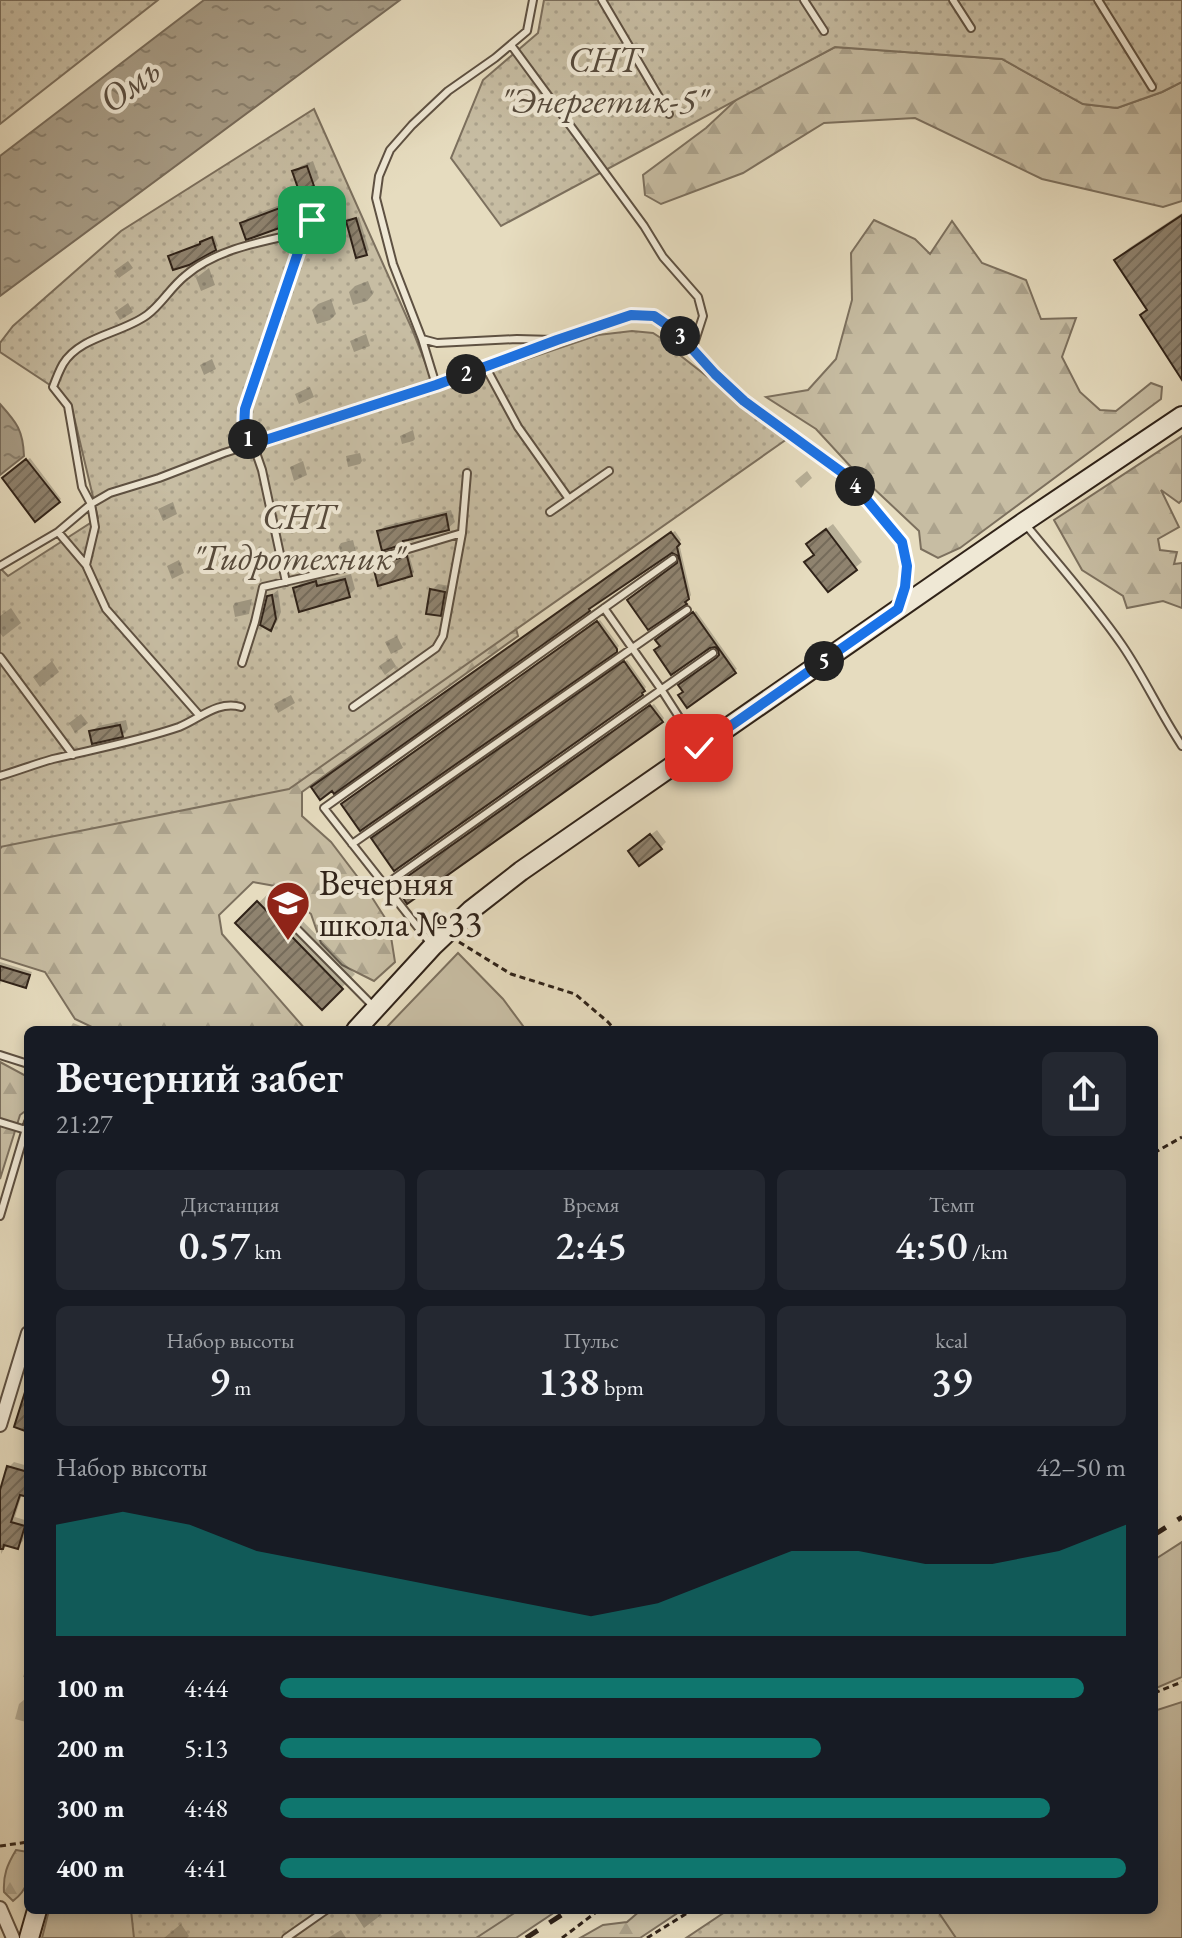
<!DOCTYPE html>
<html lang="ru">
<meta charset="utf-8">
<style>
body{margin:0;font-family:"EB Garamond",serif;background:#242831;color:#f1f3f6;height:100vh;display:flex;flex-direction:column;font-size:30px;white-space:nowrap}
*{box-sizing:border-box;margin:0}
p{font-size:26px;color:#9ea1a6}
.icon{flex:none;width:44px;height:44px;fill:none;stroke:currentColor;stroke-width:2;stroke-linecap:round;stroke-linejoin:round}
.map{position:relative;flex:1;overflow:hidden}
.side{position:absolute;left:24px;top:1026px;width:1134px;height:888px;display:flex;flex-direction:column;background:#171b24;border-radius:12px;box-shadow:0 4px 12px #0003}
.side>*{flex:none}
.pin{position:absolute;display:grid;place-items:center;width:68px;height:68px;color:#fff;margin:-34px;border-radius:16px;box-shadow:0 4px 12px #0006}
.km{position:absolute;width:40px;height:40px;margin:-20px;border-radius:50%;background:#222;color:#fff;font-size:22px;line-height:40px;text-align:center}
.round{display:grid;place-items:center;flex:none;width:84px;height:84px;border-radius:12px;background:#242831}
.overview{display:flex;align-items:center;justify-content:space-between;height:136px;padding:0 32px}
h1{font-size:44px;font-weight:600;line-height:60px}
.metrics{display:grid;grid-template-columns:repeat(3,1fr);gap:12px;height:136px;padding:8px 32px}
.metrics div{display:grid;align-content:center;border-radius:12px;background:#242831;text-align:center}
.metrics b{font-size:40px;font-weight:600}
.metrics small{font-size:22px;font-weight:400}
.metrics p{font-size:22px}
.chart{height:224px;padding:16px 32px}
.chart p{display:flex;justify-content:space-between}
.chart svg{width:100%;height:144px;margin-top:8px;fill:#0f766e;opacity:.7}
ul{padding:0 32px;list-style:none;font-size:26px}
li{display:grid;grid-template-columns:128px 96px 1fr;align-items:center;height:60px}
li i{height:20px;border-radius:10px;background:#0f766e}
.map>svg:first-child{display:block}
.grass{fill:#c7bda3;stroke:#7c705e;stroke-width:2}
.forest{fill:url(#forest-firs);stroke:#7c705e;stroke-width:2}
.garden{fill:url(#garden-dots);stroke:#7c705e;stroke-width:2}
.water{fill:url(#water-ripples);stroke:#786c5b;stroke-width:2}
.shadow{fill:#0003}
.building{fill:url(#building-hatch);stroke:#302319;stroke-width:2}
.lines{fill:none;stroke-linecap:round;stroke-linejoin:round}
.lane-casing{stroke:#5e5142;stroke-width:10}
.street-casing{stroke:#5e5142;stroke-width:16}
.secondary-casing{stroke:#302319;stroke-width:22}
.path{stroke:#302319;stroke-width:3;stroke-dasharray:6 4;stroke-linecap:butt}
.lane{stroke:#efe8d5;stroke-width:6}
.street{stroke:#efe8d5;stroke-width:12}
.secondary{stroke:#efe8d5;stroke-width:18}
.rail{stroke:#302319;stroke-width:5;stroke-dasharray:14 14;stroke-linecap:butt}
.route-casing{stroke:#fff;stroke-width:16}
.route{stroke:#1a73e8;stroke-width:10}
.labels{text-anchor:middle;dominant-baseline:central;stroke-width:8;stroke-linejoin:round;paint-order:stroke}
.park-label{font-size:36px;font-style:italic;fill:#564a3c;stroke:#efe8d5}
.poi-label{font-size:36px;fill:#302319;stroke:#efe8d5;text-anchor:start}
.water-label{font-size:38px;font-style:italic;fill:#5a4e40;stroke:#efe8d5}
</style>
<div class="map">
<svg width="1182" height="1938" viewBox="0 0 1182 1938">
<defs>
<pattern id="forest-firs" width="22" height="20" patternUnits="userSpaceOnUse" patternTransform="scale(2)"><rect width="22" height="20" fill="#c7bda3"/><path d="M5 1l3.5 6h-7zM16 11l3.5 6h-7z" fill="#aba28c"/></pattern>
<pattern id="garden-dots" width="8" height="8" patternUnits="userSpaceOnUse" patternTransform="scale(2)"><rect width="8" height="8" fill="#c7bda3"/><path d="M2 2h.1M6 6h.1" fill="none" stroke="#aba28c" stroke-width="1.8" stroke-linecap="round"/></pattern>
<pattern id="water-ripples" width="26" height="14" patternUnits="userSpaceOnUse" patternTransform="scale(2)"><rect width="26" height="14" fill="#a89d87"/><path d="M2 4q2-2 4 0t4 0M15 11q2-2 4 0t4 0" fill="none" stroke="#89806e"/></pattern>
<pattern id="building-hatch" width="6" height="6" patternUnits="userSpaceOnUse" patternTransform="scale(2)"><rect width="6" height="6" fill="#8f836f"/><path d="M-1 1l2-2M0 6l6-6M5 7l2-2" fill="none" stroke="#756b5a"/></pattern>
</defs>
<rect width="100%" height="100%" fill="#e6dcbf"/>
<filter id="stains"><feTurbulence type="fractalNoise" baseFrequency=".0025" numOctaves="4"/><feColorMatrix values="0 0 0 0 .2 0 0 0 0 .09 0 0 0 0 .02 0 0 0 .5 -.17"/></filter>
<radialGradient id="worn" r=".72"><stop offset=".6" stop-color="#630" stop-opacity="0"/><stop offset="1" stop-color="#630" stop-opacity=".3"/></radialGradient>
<!-- grass -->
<path class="grass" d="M458 953 503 999 526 1030H384Z
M1182 1542V1677L1154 1689V1560Z
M1182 1702V1938H929L918 1910H1154V1711Z
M49 1910H154L149 1938H42Z
M511 1910H558L516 1938H467Z"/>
<!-- forest -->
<path class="forest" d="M835 47 1002 59 1083 104 1117 108 1162 92 1182 82V201L1163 207 1042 179 915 118 824 123 743 173 661 204 645 195 643 175 706 128 738 98Z
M874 220 915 239 930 254 952 221 982 263 1026 280 1041 319 1076 318 1062 357 1080 392 1100 410 1116 411 1151 383 1162 387 1161 399 960 548 938 558 921 549 919 531 851 467 816 429 766 397 808 390 836 359 852 300 851 253Z
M1182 436V500L1179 503 1161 490 1179 527 1158 539 1160 550 1177 552 1174 564 1182 563V608L1163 601 1127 608 1123 596 1082 570 1054 520Z
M512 613 518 636 302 792V816L331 842 366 888 389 924 395 962 374 981 342 965 321 943 311 914 275 886 253 882 219 915 222 934 306 1030H98L75 1019 45 972 0 958V849L17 823Z
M0 1062 28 1077V1109L20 1115 0 1179Z
M16 1850 28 1852C28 1874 32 1886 13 1901L4 1892C3 1875 7 1865 16 1850Z
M641 1910H682L640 1938H580L603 1925 627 1922Z"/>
<!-- garden -->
<path class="garden" d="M0 0H158L0 124Z
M544 0H1182V82L1162 92 1117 108 1083 104 1002 59 835 47 501 226 451 158 483 80 538 33Z
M314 109 412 329 436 390 598 335 632 331 653 333 670 344 681 356 787 439 289 789 0 847V568L8 576 98 518 71 404 59 391 0 352V343L13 326 121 231Z
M131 1910H519L476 1938H134Z
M728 1910H937L956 1938H686Z"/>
<!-- water -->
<path class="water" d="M204 0H400L0 296V156Z
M0 404C17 423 23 430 24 456L0 475Z"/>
<!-- shadow -->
<path class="shadow" d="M313 161 319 178 313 184 294 172 301 166Z
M299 198 306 217 300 223 283 225 242 224 248 217Z
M1182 213V371L1149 309 1116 260 1129 248Z
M359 217 369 250 366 253 348 222Z
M214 236 218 246 215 248 170 256 202 244 204 240Z
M128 261 133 268 119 278 114 271Z
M209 268 215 285 201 291 196 278Z
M368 281 373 294 367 301 353 305 349 292 355 286Z
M331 299 336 314 330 320 317 324 312 310 318 304Z
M128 303 133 312 120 320 115 312Z
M366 334 370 346 354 352 350 341Z
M212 359 216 369 204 375 200 365Z
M310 387 314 397 299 404 295 394Z
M413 430 415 439 413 441 402 444 400 436Z
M360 453 362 461 360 464 348 467 346 456Z
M30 458 61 499 36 519 4 478Z
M303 461 307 475 294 481 290 467Z
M807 471 812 478 801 488 795 481Z
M173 502 177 514 163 521 158 509Z
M451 510 455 522 448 528 407 538 403 542 379 532 385 526Z
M833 524 862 562 828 590 816 554 814 538Z
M675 531 681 540 679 543 691 595 686 603 649 627 679 563 680 555 673 551 316 785Z
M353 540 356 552 354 555 342 558 339 546 341 543Z
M409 555 414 572 411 574 376 571 388 566 387 563 390 560Z
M312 556 314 565 312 567 300 570 298 562 300 559Z
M179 560 184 573 172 579 167 566Z
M351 574 355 589 349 595 295 589 301 583 322 576 323 581Z
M438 584 450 586 446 608 440 614 432 590Z
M278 590 281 612 277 622 271 628 269 597Z
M252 599 249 614 235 617 233 606 235 603Z
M11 608 21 623 3 637 0 633V616Z
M696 611 737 669 688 705 721 655 720 649 715 645 662 646 660 638Z
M600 620 619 646 616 650 346 801Z
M397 636 403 648 391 654 385 642Z
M391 658 396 666 385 675 379 666Z
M627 660 646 687 642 693 395 868 376 836Z
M52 661 59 672 40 687 33 677Z
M291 695 295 703 278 713 274 704Z
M654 704 664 718 662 721 407 885 406 879Z
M81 714 88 723 75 733 69 723Z
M126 720 128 729 122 735 92 732 98 726Z
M657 830 666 842 660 848 637 845Z
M272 890 355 974 322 1008 238 923Z
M0 962 32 972 28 982 25 985 2 978 0 985Z
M73 1023 91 1030H69Z
M14 1462 28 1466V1495L22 1494 15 1517 28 1521V1524L23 1541 17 1547 7 1544 1 1554 0 1491 9 1467Z
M28 1662V1678L23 1677Z
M26 1698H28V1731L24 1729 26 1722 15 1719 19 1704Z
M359 1910H378L381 1915 364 1928 355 1914Z
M181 1924 189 1936 187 1938H164Z
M341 1930 346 1938H328Z"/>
<!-- building -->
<path class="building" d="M307 166 314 186 299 191 292 171Z
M293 203 301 225 283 231 282 227 246 240 240 223Z
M1182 215V380L1140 315 1147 310 1114 260Z
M356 218 367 255 356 258 346 221Z
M212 237 216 250 189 265 173 270 168 256 200 244V242Z
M26 459 60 502 35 522 2 478Z
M446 514 449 530 408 540 403 541 404 544 382 551 377 531Z
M826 529 857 570 828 592 804 562 814 555 806 544Z
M671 532 680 544 677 547 689 599 685 602 687 604 648 630 627 600 677 563 678 556 672 553 589 609 590 611 334 794 332 791 320 800 311 787Z
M407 556 412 576 378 586 374 570 386 567 385 562Z
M345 579 350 597 299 612 293 588 316 581 317 586Z
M430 589 445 592 441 616 426 614Z
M272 595 276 619 271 631 260 625 267 596Z
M693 612 736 673 687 708 678 695 683 692 678 685 716 658 719 655 718 650 715 647 710 648 671 675 654 650 660 646 655 640Z
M597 621 617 649V652L360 831 341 804Z
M624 661 645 691 642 693 643 695 394 871 371 838Z
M650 705 663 722 407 904 398 890 405 886 401 881Z
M120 725 123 737 92 744 89 731Z
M650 834 662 849 639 866 628 851Z
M257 901 343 989 322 1010 235 923Z
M0 966 30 975 26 988 0 980Z
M25 1392 28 1393V1432L14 1427Z
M7 1466 28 1472V1497L20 1495 11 1522 25 1526 18 1549 4 1545 3 1549H0V1490Z"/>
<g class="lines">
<!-- lane casing -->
<g class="lane-casing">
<path id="lane" d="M533 0 527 31 495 58 448 91 412 125 390 150 379 176 376 198 393 264 422 339 437 343 517 339 554 340
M602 0 669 114
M804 0 824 31
M953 0 971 28
M1098 0 1152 87
M511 45 644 226 663 257 698 297 703 316 692 350
M422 339 436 385
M485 366 518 427 569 499
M550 512 609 471
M1026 525C1058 564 1093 603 1122 645 1144 677 1160 713 1182 746
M58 532 86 565 106 609 199 715
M86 565 95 527 91 504 82 487 68 406 53 387C56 379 59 371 63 364 80 336 121 334 147 315 161 305 171 287 185 276 217 248 265 241 305 232
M0 566 58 532 91 504 110 493 159 478 224 453 436 385 631 315 654 316 676 331 715 374 744 401 847 476 902 542 907 566 905 587 901 601
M286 582 262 470 253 444 247 438 244 429 245 409 305 232 312 220
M604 608 661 689 697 745
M0 657 73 755
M242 663 255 622 263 587 345 568 462 533
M353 707 436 648 443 636 462 533 467 473
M0 776C17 771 35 764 53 759 95 749 138 741 179 727 199 719 218 700 241 707
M352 844 687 610
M385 885 713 653
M294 926 373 1006
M431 944 324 808 673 559
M0 1055 28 1064
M0 1122 26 1130
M0 1216 28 1122
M286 1938 326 1910"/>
</g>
<!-- street casing -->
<g class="street-casing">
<path id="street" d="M0 1425 28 1333
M0 1908 13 1938"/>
</g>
<!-- secondary casing -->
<g class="secondary-casing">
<path id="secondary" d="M356 1030 433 946 471 910 521 871 1024 522 1182 416
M29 1938 37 1910"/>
</g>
<!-- path -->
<path class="path" d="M459 942 511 974 575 994 608 1022 615 1030
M1154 1153 1182 1137
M1154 1693 1182 1682
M0 1846 28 1842
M562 1938 599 1910
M647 1938 692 1910"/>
<!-- lane -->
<use href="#lane" class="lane"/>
<!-- street -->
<use href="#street" class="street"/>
<!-- secondary -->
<use href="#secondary" class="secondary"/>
<!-- rail -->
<path class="rail" d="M1154 1535 1182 1517
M526 1938 569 1910"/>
</g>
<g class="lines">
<!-- route casing -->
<g class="route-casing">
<path id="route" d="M312 220 305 232 245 409C244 424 243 433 253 444L436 385 557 340 631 315 654 316 676 331 715 374 744 401 847 476 902 542 907 566 905 587 898 609 699 748"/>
</g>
<!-- route -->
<use href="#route" class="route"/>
</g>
<!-- icons -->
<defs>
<g id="school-pin" transform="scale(2.3)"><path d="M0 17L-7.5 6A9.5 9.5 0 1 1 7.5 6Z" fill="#8f2418" stroke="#efe8d5"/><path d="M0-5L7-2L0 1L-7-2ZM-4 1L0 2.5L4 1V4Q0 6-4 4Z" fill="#fff"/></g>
</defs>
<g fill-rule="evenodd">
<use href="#school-pin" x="288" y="903"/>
</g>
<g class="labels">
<!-- park labels -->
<g class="park-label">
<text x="604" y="59">СНТ<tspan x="604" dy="41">"Энергетик-5"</tspan></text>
<text x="298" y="516">СНТ<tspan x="298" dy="41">"Гидротехник"</tspan></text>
</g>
<!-- poi labels -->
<g class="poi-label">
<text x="319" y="882">Вечерняя<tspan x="319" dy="41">школа №33</tspan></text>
</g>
<!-- water labels -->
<g class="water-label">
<text transform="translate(129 84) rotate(-37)">Омь</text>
</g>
</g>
<rect width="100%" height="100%" filter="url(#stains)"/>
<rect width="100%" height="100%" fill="url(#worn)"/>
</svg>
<div class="pin" style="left:312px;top:220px;background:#1e9e55"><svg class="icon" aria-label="arrive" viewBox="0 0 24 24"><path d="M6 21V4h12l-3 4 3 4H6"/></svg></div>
<div class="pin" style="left:699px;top:748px;background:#d93025"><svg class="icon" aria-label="check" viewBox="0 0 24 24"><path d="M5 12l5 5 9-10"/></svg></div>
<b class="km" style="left:248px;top:439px">1</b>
<b class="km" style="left:466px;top:374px">2</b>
<b class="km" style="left:680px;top:336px">3</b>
<b class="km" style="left:855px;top:486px">4</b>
<b class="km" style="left:824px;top:661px">5</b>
<section class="side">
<div class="overview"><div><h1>Вечерний забег</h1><p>21:27</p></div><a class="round"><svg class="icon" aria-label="share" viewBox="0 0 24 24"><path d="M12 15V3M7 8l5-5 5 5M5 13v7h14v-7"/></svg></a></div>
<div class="metrics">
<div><p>Дистанция</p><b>0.57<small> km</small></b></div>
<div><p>Время</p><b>2:45</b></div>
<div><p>Темп</p><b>4:50<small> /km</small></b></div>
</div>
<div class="metrics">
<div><p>Набор высоты</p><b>9<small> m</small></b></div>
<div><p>Пульс</p><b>138<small> bpm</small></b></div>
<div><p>kcal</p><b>39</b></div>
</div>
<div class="chart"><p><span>Набор высоты</span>42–50 m</p>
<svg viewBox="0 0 160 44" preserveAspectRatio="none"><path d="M0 44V10L10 6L20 10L30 18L40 22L50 26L60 30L70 34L80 38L90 34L100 26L110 18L120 18L130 22L140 22L150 18L160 10V44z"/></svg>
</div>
<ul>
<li><b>100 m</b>4:44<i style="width:95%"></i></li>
<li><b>200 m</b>5:13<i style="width:64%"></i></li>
<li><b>300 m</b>4:48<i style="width:91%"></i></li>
<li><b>400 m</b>4:41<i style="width:100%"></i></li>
</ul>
</section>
</div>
